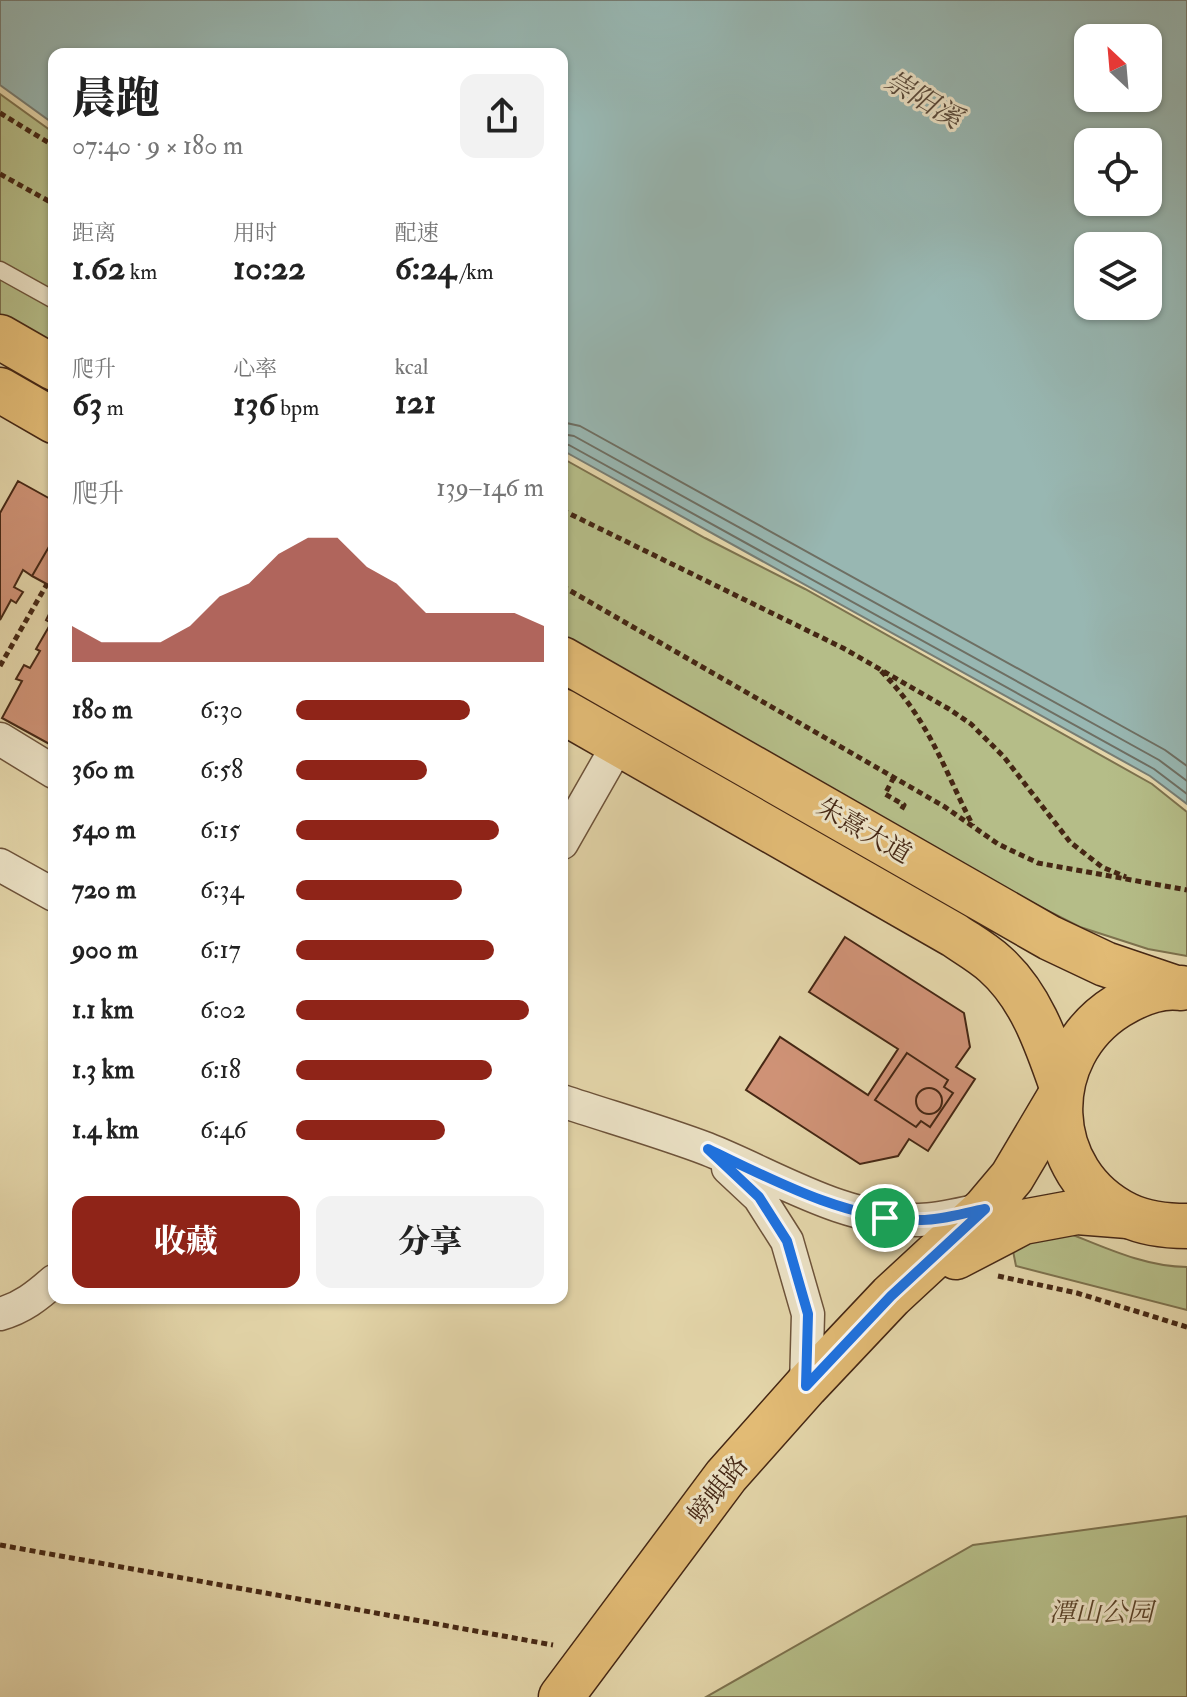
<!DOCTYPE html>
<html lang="zh">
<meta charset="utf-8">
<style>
body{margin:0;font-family:"IM FELL Double Pica","Noto Serif SC",serif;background:#f2f2f2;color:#222;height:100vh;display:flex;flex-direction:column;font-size:30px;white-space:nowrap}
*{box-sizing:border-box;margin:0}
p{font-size:26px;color:#767676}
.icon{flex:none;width:44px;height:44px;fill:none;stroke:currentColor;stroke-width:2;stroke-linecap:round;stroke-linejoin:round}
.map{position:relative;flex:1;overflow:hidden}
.side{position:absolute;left:48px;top:48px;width:520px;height:1256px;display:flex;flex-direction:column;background:#fff;border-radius:16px;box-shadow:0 2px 6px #0004}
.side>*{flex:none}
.needle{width:52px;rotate:334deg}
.controls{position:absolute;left:1074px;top:24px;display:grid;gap:16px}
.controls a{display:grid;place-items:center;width:88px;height:88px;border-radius:16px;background:#fff;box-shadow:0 2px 6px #0004;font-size:40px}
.pin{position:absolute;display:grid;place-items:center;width:68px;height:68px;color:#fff;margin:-34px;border:4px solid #fff;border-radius:50%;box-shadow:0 2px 8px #0007}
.round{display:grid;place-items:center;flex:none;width:84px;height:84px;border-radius:16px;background:#f2f2f2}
.overview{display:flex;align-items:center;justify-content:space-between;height:136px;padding:0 24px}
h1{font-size:44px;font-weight:800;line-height:60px}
.stats{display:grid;grid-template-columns:repeat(3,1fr);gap:12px;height:136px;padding:8px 24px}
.stats div{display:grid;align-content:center}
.stats b{font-size:34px;font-weight:800}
.stats small{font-size:22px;font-weight:400}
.stats p{font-size:22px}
.chart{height:224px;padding:16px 24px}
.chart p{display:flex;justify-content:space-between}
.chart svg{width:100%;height:144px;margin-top:8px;fill:#8f2418;opacity:.7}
.action{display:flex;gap:16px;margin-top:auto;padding:16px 24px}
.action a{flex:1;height:92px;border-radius:16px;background:#8f2418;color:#fff;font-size:32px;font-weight:800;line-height:92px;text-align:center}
.action a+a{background:#f2f2f2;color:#222}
ul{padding:0 24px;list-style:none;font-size:26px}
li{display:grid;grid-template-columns:128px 96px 1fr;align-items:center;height:60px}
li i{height:20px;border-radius:10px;background:#8f2418}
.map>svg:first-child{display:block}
.green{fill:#b5bd88;stroke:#7d724e;stroke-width:2}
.water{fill:#98b7b2;stroke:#777d73;stroke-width:2;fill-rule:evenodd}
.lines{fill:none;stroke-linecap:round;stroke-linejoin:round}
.shore{stroke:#6e6f63;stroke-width:2}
.building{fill:#d09377;stroke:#452714;stroke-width:2}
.service-casing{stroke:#6d533a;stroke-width:19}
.minor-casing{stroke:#6d533a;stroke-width:35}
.primary-casing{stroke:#452714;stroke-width:47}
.trunk-casing{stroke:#452714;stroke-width:47}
.path{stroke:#452714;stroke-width:5;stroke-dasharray:6 4;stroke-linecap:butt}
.service{stroke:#ede4c8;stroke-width:16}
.minor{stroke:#ede4c8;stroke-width:32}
.primary{stroke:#e2bb75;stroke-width:44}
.trunk{stroke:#e2bb75;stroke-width:44}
.route-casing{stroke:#fff;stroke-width:16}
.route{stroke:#1a73e8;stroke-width:10}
.labels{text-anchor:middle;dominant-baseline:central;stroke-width:6;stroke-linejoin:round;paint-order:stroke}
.street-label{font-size:26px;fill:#452714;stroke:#ede4c8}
.park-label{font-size:26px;font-style:italic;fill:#5b452b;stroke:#ede4c8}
.water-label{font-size:28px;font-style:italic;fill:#5a4b3c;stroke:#ede4c8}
</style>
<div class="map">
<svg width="1187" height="1697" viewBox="0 0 1187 1697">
<rect width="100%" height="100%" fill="#e4d6aa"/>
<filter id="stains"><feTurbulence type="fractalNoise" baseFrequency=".0025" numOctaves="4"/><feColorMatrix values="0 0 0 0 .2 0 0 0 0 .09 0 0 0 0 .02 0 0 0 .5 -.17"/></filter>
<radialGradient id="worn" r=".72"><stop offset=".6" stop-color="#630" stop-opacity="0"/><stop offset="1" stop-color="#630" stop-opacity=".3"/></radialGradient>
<!-- green -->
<path class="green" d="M0 94 54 133V349L0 318Z
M562 458 705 538 805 589 1152 784 1187 812V956L1148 949 1080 927 894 833 562 643Z
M1063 1231C1102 1246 1144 1267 1187 1267V1310L1016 1266 1013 1251 1042 1237Z
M1187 1516V1697H706L973 1545Z"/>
<!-- water -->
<path class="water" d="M0 0H1187V804L1150 776 562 450V54H54V124L0 85ZM1088 38H1148V98H1088ZM1088 142H1148V202H1088ZM1088 246H1148V306H1088Z"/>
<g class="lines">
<!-- shore -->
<path class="shore" d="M562 422 580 426 1165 750 1187 766
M562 434 574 436 1159 760 1187 781
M562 444 569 445 1154 769 1187 794"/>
</g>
<!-- building -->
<path class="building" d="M18 481 54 501V538L32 576 23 570 14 587 23 592 16 603 11 600 0 620V513Z
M54 538V588L32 576Z
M52 608 54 609 53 746 2 718 22 681 16 679 24 665 30 668 40 651 36 649 51 623 46 620Z
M845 937 964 1013 970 1047 956 1067 975 1079 928 1151 909 1139 898 1156 860 1164 746 1090 780 1037 868 1095 898 1049 809 992Z
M907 1053 948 1080 944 1087 953 1093 930 1127 921 1121 916 1127 875 1100Z
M916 1101a13 13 0 1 1 26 0a13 13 0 1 1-26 0Z"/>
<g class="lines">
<!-- service casing -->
<g class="service-casing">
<path id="service" d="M0 270 54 300"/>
</g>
<!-- minor casing -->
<g class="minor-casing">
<path id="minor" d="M0 739 54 772
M562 843 619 743
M0 865 54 895
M562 1101C610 1117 659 1131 707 1149 775 1176 843 1221 919 1220 940 1220 964 1213 985 1209
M728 1168 759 1197 787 1241 808 1314 806 1386
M0 1314C22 1308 37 1296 54 1281"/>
</g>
<!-- primary casing -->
<g class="primary-casing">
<path id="primary" d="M956 1257 1023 1222 1077 1212 1128 1216
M561 1697 726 1476 806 1386 891 1296 985 1209 1012 1177 1060 1096"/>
</g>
<!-- trunk casing -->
<g class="trunk-casing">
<path id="trunk" d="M0 337 54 368
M0 390 54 421
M562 659 1050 938 1105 964 1173 987
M562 711 954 935C967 944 983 953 995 964 1030 995 1046 1041 1061 1084
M1181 988C1160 985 1136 995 1118 1006 1038 1056 1041 1173 1127 1215 1146 1224 1167 1226 1187 1226"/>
</g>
<!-- path -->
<path class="path" d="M0 113 54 146
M0 174 54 204
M562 510 843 648 949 709 971 724 1004 757 1070 842 1102 867 1126 877
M562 586 945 807 998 844 1038 863 1187 890
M0 666 47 584
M881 671C929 720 943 767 973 826
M894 777 885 794 904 805 900 812
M998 1276 1077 1293 1187 1327
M0 1545 553 1645"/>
<!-- service -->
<use href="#service" class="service"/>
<!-- minor -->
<use href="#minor" class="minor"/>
<!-- primary -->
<use href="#primary" class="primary"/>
<!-- trunk -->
<use href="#trunk" class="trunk"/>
</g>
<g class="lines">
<!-- route casing -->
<g class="route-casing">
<path id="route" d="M708 1149C773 1180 845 1219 918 1220 939 1221 964 1213 985 1209L891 1296 806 1386 808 1314 787 1241 759 1197Z"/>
</g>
<!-- route -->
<use href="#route" class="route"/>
</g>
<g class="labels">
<!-- street labels -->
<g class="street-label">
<text transform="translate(864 831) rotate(30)">朱熹大道</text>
<text transform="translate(718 1490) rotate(-51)">螃蜞路</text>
</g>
<!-- park labels -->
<g class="park-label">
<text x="1101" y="1613">潭山公园</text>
</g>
<!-- water labels -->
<g class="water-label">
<text transform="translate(923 100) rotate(31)">崇阳溪</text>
</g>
</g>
<rect width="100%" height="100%" filter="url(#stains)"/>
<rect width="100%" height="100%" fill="url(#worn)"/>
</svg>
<div class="controls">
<a><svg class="needle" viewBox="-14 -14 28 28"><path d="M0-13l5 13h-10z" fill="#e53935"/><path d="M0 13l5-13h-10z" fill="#767676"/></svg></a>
<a><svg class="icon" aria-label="locate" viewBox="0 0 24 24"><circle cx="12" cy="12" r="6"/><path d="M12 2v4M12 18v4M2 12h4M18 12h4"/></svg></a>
<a><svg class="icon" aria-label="layers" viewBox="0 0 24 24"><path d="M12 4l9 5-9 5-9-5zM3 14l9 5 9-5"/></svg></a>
</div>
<div class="pin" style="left:885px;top:1218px;background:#1e9e55"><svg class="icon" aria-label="arrive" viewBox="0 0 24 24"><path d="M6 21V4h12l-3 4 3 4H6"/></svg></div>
<section class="side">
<div class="overview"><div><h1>晨跑</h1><p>07:40 · 9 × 180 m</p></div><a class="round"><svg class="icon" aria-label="share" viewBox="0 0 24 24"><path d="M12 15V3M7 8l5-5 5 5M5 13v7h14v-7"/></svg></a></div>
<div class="stats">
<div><p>距离</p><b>1.62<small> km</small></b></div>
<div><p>用时</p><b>10:22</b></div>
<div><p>配速</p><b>6:24<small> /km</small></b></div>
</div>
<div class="stats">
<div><p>爬升</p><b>63<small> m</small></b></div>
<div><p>心率</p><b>136<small> bpm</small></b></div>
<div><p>kcal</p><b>121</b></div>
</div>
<div class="chart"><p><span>爬升</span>139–146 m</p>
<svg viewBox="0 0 160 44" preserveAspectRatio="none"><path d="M0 44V33L10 38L20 38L30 38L40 33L50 24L60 20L70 11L80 6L90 6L100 15L110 20L120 29L130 29L140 29L150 29L160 33V44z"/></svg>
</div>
<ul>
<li><b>180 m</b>6:30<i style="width:70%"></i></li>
<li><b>360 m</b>6:58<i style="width:53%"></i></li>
<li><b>540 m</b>6:15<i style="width:82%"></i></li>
<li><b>720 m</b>6:34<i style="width:67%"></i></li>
<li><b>900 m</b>6:17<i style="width:80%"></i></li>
<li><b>1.1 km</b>6:02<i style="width:94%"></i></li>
<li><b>1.3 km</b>6:18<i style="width:79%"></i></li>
<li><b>1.4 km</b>6:46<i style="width:60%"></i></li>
</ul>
<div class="action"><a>收藏</a><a>分享</a></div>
</section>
</div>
